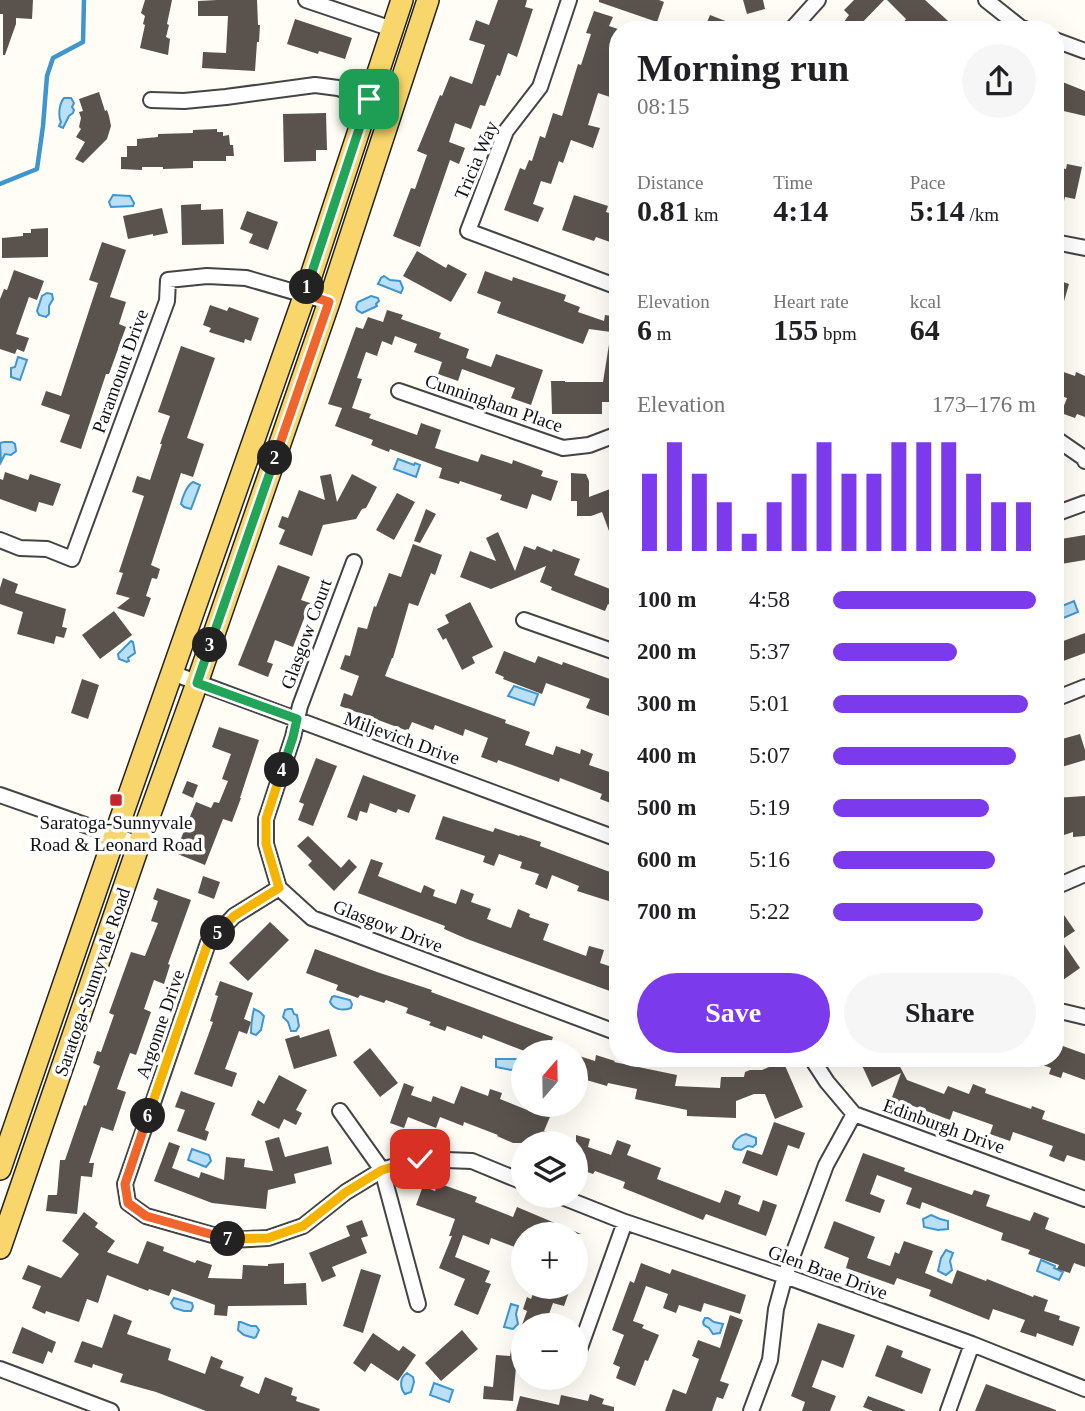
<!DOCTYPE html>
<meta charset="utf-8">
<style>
body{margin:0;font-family:Georgia,serif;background:#f6f6f6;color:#202124;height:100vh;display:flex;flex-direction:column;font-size:26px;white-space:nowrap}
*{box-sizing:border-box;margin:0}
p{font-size:23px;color:#757577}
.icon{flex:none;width:38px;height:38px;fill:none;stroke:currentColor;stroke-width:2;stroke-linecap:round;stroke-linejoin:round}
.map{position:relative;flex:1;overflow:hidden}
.details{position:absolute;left:609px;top:21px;width:455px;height:1046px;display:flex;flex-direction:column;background:#fff;border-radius:28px;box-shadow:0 7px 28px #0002}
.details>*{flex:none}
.needle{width:46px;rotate:20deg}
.buttons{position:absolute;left:511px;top:1040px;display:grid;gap:14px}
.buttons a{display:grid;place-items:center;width:77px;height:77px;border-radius:50%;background:#fff;box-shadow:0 7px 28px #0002;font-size:35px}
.pin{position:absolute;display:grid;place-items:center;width:60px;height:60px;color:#fff;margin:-30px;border-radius:14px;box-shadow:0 4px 10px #0006}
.km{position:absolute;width:35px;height:35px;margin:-18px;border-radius:50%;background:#222;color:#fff;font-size:19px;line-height:35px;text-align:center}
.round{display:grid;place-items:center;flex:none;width:74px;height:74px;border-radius:37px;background:#f6f6f6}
.overview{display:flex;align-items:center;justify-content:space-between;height:119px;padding:0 28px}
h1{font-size:38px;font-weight:600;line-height:52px}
.stats{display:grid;grid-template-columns:repeat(3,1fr);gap:10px;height:119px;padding:7px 28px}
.stats div{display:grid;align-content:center}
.stats b{font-size:30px;font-weight:600}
.stats small{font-size:19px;font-weight:400}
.stats p{font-size:19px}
.chart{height:196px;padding:14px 28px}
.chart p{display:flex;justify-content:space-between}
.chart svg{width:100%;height:126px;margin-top:7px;stroke:#7c3aed;stroke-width:6}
.button{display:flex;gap:14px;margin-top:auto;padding:14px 28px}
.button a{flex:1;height:80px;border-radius:42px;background:#7c3aed;color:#fff;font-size:28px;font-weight:600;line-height:80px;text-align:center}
.button a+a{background:#f6f6f6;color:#202124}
ul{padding:0 28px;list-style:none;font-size:23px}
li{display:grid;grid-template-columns:112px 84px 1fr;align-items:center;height:52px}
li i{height:18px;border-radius:9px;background:#7c3aed}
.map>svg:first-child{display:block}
.water{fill:#b9e0f7;stroke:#3f96cf;stroke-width:2}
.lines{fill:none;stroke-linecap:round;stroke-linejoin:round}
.stream{stroke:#3f96cf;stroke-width:4.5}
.building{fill:#5a524d}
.minor-casing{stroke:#444;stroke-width:18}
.primary-casing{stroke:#222;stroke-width:24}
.minor{stroke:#fff;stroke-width:14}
.primary{stroke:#f9d66b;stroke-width:21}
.split-1-casing{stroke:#fff;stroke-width:14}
.split-2-casing{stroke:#fff;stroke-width:14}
.split-3-casing{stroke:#fff;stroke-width:14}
.split-4-casing{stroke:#fff;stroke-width:14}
.split-5-casing{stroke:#fff;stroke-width:14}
.split-6-casing{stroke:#fff;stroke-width:14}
.split-7-casing{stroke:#fff;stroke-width:14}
.split-8-casing{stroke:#fff;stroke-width:14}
.split-1{stroke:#22a559;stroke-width:9}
.split-2{stroke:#f0652b;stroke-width:9}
.split-3{stroke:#22a559;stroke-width:9}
.split-4{stroke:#22a559;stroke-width:9}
.split-5{stroke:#f5b400;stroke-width:9}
.split-6{stroke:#f5b400;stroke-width:9}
.split-7{stroke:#f0652b;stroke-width:9}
.split-8{stroke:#f5b400;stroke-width:9}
.poi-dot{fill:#c4262e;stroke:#fff;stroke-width:2.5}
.labels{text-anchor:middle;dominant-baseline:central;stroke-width:7;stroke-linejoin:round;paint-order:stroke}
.street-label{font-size:19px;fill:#111;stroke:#fff}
.poi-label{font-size:19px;fill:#111;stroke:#fff}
</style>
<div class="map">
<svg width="1085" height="1411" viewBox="0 0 1085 1411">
<rect width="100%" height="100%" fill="#fffdf5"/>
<!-- water -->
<path class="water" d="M64 98H71L74 103 72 107 74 110 73 113 69 116 63 128 59 126 61 122C58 116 59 104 64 98Z
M113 195 130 196 134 203 133 206 111 207 109 202Z
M384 276 390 280 400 281 403 288 401 293 378 284 381 278Z
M47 293 52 294 53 299 49 306V314L46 317 39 315 37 311 42 296Z
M371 296 378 298 379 301 376 304 377 306 362 313 357 310 356 307 358 302Z
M18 357 27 360 20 380 11 377V368L15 367Z
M4 442H12L15 444 16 451 11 455 5 454 1 462 0 443Z
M398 459 414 465 415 463 420 465 416 477 394 469Z
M193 482 200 485 191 509 184 507 181 504C182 498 187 485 193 482Z
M1074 601 1078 612 1056 621 1055 609Z
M131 641 133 642 135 653 128 658 129 661 127 662 119 659 118 654Z
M514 686 538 694 534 705 508 696Z
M334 996 350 1000 352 1004 351 1008C343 1011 334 1010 330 1002L332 997Z
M254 1009 260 1012 264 1016 261 1030 256 1035 251 1033C251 1024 252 1017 254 1009Z
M288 1009H292L294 1014 297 1015 299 1026 296 1031H291L288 1022 283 1017 285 1010Z
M496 1059H521L520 1066 511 1070 496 1067Z
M746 1134 756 1138V1144L753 1147 748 1146 741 1150 735 1149 733 1147C733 1141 740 1135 746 1134Z
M192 1149 209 1155 211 1161 206 1167 188 1160Z
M931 1215 940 1219 948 1221V1229L938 1230 924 1227 923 1219Z
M946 1250 953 1253 950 1261 952 1270 946 1275 938 1271 941 1258Z
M1041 1260 1055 1266 1054 1268 1063 1272 1059 1280 1037 1271Z
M174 1298 192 1303 193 1307 191 1311H184L174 1308 171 1303Z
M511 1304 518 1306 516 1314 518 1324 513 1329 504 1327Z
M705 1318H708L714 1322 723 1324 720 1333 713 1334 709 1328 704 1325 703 1322Z
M239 1322H241L251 1326H256L259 1330 256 1337 254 1338 244 1335 238 1330Z
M407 1373 413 1377 414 1382 411 1392 405 1394C400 1388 399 1378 407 1373Z
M434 1383 453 1390 449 1402 430 1395Z"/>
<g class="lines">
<!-- stream -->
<path class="stream" d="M0 184 37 169 43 126 47 76 53 58 83 42 84 0"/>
</g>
<!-- building -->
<path class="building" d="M0 0H33L32 19 16 18V24L5 55H3V14H0Z
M145 0H172L167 24 169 25 166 37 170 39 168 55 140 48 145 25 143 24 145 16 141 13Z
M217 0H257L258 25H260L259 42H257L255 71 202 68 203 52 226 53 228 16H198V1Z
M498 0H527L525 7 533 9 517 57 508 53 500 76 497 75 485 106 480 105 471 129 455 123 449 142 465 148 459 164 450 160 420 247 393 236 411 188 415 189 427 155 417 151 440 95 442 96 450 76 472 84 485 45 469 40 476 20 489 25Z
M599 0H659L664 2 657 22 599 2Z
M743 0H763L765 9 747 14Z
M854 0H884L855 30H838L849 15 844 10Z
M887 0H925L958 30H910L903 23 906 19Z
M594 11 613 17 609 26 618 29V75L610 97 598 93 588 125 600 128 593 148 571 140 563 163 559 161 551 184 541 181 533 204 544 208 538 222 504 210 520 168 525 170 529 160 532 161 540 136 545 138 553 113 562 116 578 64 581 65 591 34 586 33Z
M710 15 746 29V30H711L705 27Z
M295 19 352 38 345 59 319 51 318 54 287 44Z
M1055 79 1085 91V116L1055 109Z
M99 92 105 111 107 110 109 116 111 126 107 139 83 163 75 159 85 142 76 137 81 129 79 127 81 118 79 112 83 111 79 99Z
M326 113 327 150H316V161L284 162 283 114Z
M217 129V132H223V136L229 135 230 145H233L234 156H226V161H193V168L163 169V167H142V170L121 169V157H127V146H137V139L158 137V134L193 133V130Z
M1067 164 1082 167 1075 199 1065 197 1064 201 1055 199V167L1066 169Z
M574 195 608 206 606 212 618 216 610 242 596 237 594 241 562 230Z
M201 204V210L223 209 224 244 182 245 181 205Z
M162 208 168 233 153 236V234L128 239 123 216Z
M247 211 278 222 268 250 249 243 253 234 240 229Z
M48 228V257L2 258V238L23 236V233H31V229Z
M102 242 126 250 110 297 126 302 119 324 126 327 109 374H106L81 449 60 442 70 415 41 405 46 391 61 396 98 283 89 280Z
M417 251 446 268 448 264 467 274 451 302 403 276Z
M14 270 44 281 37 300 29 297 16 334 29 338 24 352 17 349 15 354 0 349V299L4 289 7 290Z
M485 271 512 281 513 277 566 295 564 301 580 307 578 312 604 321 605 315 618 317 616 402H602V414H552L551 381H565V382H603L611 332 589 329 583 344 497 313 501 302 477 293Z
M1055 279 1069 284 1058 322 1055 321Z
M210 305 227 311 229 307 259 318 251 341 245 339 244 343 209 332 211 328 203 325Z
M387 310 403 315 401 319 441 333 439 338 469 349 466 358 491 367 496 354 543 370 531 405 511 398 515 388 462 369 458 381 438 374 442 362 414 352 417 344 395 336 392 345 382 341 377 356 366 352 357 378 362 379 352 408 371 414 369 418 417 435 421 423 441 430 435 448 478 462 481 454 512 464 513 460 543 471 541 476 558 481 551 501 532 494 527 509 500 500 502 495 460 481 459 484 439 478 442 468 390 449 389 452 371 445 373 440 335 426 342 408 328 404 356 327 363 329 368 317 383 322Z
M181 346 215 358 187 438 204 444 193 477 181 473 151 565 160 569 157 579 152 578 146 596 151 598 144 617 117 608 130 598 116 594 123 573 119 572 144 496 132 492 137 476 150 480 162 444H160L170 416 158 412Z
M1055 369 1075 376 1076 372 1085 376V417L1077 414 1075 418 1061 413 1067 398 1055 394Z
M5 472 28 480 30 474 61 484 53 506 39 502 36 512 0 499V479L3 480Z
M571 473 586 474 589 481V497L618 486V531H609L602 512 591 516H577V501H571Z
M331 474 337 502 352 474 377 487 366 508 362 509 356 519 323 525 312 556 279 544 285 530 278 527 282 516 288 518 299 490 325 500 320 476Z
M397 493 415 502 394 540 376 530Z
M426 509 436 514 420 543 414 541Z
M498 532 515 571 524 546 535 550 537 546 552 552 553 549 580 559 574 575 618 592V608L608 604 605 611 551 590 552 587 540 582 546 566 491 589 460 577 470 551 496 561 486 538Z
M1085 535V560L1055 565V540Z
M413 544 442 555 435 575 431 573 418 606 409 603 393 658H392L385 676 506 720 505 723 530 732 525 745 553 755 556 746 580 754 581 749 593 754 589 765 618 775V799L616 805 600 799 602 794 560 778 559 782 498 760 497 763 481 757 488 738 465 729 463 736 435 725 433 730 412 722 408 731 340 706 344 693 352 696 359 676 340 669 345 655 350 656 358 627 367 629 374 606 376 607 389 573 401 577Z
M278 565 310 577 301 600 310 603 293 647 275 640 267 662 273 664 268 677 238 665Z
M3 578 18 584 15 593 66 609 62 627 67 628 64 638 56 636 54 644 17 634 23 612 0 604V588Z
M470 602 493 647 472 657 475 663 462 670 446 638 443 640 437 629 449 623 445 615Z
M114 611 132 635 100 659 82 635Z
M1085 633V653L1055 664V644Z
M504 651 535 663 538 656 562 665 563 662 618 682V719L586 708 590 699 546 683 542 694 503 679 504 677 495 673Z
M82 679 99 685 88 719 71 713Z
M219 727 259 740 240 798H241L232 822 223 819 205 865 175 853 196 802 211 808 214 802 219 803 228 781 222 779 231 754 212 747Z
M1080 734 1085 750V760L1055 769V741Z
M316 758 337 766 313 826 298 820 304 804 299 802Z
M363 775 416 795 409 813 398 809 396 813 370 803 367 813 360 811 357 821 347 817Z
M187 781 198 785 193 798 182 793Z
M1085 796V836L1073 837V832L1055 838V798Z
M443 816 493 832 495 828 519 836 520 835 541 842 540 846 618 875V904L577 891 579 886 552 875 547 889 535 884 539 874 520 868 522 862 499 854 494 866 483 862 485 856 435 839Z
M308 836 341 868 349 859 357 867 334 891 308 865 312 861 297 846Z
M371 859 383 863 378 876 421 893 424 885 435 890 433 896 456 904 461 889 474 894 471 902 491 909 487 919 511 928 518 909 530 914 529 917 549 924 543 940 586 956 589 946 604 950 600 963 618 969V994L467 939 444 929 445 926 358 893Z
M203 876 220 882 214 899 198 893Z
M157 888 191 900 168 964 170 965 164 984 154 980 144 1009 151 1012 136 1055 130 1053 117 1089 126 1092 113 1131 101 1127 89 1163H94L92 1177 81 1176 77 1214 46 1211 48 1195H57L60 1160H65L84 1105 86 1106 100 1066 93 1063 97 1051 101 1052 114 1015 109 1013 131 952 145 956 158 923 151 921 158 901 153 899Z
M1064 915 1075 931 1061 940 1080 968 1063 980 1055 969V922Z
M270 922 289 940 248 981 229 963Z
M315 949 377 972 432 990 431 992 553 1037 548 1052H527L483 1035 482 1039 447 1026 445 1031 429 1025 431 1022 406 1013 408 1008 386 1000 384 1003 360 995 358 998 336 990 338 985 306 973Z
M220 981 253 993 244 1019 251 1022 247 1034 239 1031 225 1069 237 1073 232 1087 194 1074 213 1022 210 1021 218 996 215 995Z
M329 1029 337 1056 294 1069 285 1039 299 1035 300 1038Z
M1060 1045 1085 1054V1080L1063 1072 1061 1078 1049 1074 1051 1068 1029 1060V1059H1055Z
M370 1048 398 1083 380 1097 353 1062Z
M576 1055 595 1061 596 1055 615 1061 614 1062 677 1075 675 1086 720 1088 721 1077H744L745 1072 750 1070H762L783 1061 803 1107 775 1119 765 1094H754L736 1101V1118L687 1116V1110L635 1099 637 1089 608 1083 607 1086 576 1077Z
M859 1059H882L885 1064 896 1059 907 1080 944 1094 948 1086 969 1094 973 1084 986 1089 985 1093 1031 1109 1032 1106 1045 1111 1042 1119 1085 1134V1161L1067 1155 1064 1162 1049 1156 1053 1146 1013 1132 1010 1141 990 1134 993 1125 953 1111 950 1120 908 1104 907 1106 891 1100 901 1073 872 1087Z
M279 1075 307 1090 296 1110 302 1113 296 1125 284 1119 279 1129 251 1115 258 1100 264 1104Z
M404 1083 414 1087 411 1095 431 1102 433 1096 454 1104 461 1086 488 1096 490 1089 502 1093 500 1099 537 1114 540 1107 552 1112 544 1131 573 1141V1143H513L497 1136 498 1135 464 1122 463 1126 440 1117 436 1128 408 1117 404 1128 390 1123Z
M181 1091 215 1103 205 1130 209 1132 206 1141 177 1131 185 1110 175 1107Z
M774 1122 805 1133 799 1149 788 1145 777 1176 742 1163 747 1150 762 1155Z
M576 1135 590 1139 588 1147 611 1155 617 1140 631 1145 627 1155 661 1168 657 1179 720 1203 725 1190 741 1196 738 1204 759 1212 763 1200 777 1205 766 1236 706 1214 703 1220 623 1188 625 1182 595 1171 593 1174 576 1168Z
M279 1137 285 1157 328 1146 332 1164 294 1174 296 1183 268 1190 266 1209 212 1203 154 1181 169 1142 180 1146 172 1168 199 1178 201 1172 224 1180 226 1157 245 1159 244 1167 273 1171 265 1141Z
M863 1153 905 1168 904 1171 972 1195 974 1190 990 1195 986 1206 1030 1221 1034 1212 1049 1218 1045 1229 1085 1244V1267L1074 1263 1070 1273 1057 1269 1059 1265 1028 1254 1030 1250 1001 1240 1003 1233 922 1202 920 1209 906 1204 912 1188 877 1175 870 1194 885 1200 880 1213 845 1201Z
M438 1183 477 1197 475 1202 513 1217 517 1207 581 1234H523V1241L520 1249 491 1238 489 1245 463 1235 455 1257 490 1271 485 1282 491 1284 478 1315 454 1305 465 1279 439 1268 452 1236H449L455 1219 416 1205 423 1186 435 1191Z
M84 1212 98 1223 95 1227 115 1241 107 1252 138 1264 147 1241 164 1247 163 1251 195 1263 197 1260 212 1265 208 1278 242 1279 243 1265 268 1266V1264L284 1263V1284L306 1283 307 1305 228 1306 227 1316 214 1315 215 1305 172 1289 169 1296 149 1289 148 1291 107 1275 98 1303 87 1299 79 1322 46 1311 45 1314 32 1308 41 1286 22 1279 28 1265 61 1278 79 1254 62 1241Z
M362 1220 368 1236 361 1238 367 1253 332 1267 336 1276 322 1282 309 1253 350 1236 346 1226Z
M834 1221 875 1237 867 1258 890 1266 895 1252 899 1254 904 1241 933 1251 925 1273 952 1284 957 1270 986 1281 987 1279 1033 1297 1034 1295 1048 1300 1044 1311 1060 1316 1059 1320 1080 1327 1073 1346 1037 1333 1036 1337 1020 1332 1025 1320 993 1309 989 1320 929 1296 931 1290 897 1278 894 1285 846 1268 849 1258 824 1248Z
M641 1263 670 1274 672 1269 746 1295 740 1314 704 1303 701 1312 679 1305 676 1313 663 1308 668 1294 646 1286 633 1321 644 1325 642 1328 659 1335 648 1361 645 1360 635 1386 616 1378 620 1367 613 1364 624 1335 612 1330 630 1281 634 1283Z
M361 1269 381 1275 363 1333 343 1326Z
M536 1286 550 1290 552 1286 569 1292 564 1306 553 1303 545 1325H522L527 1311 523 1309 527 1297 531 1299Z
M114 1314 132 1321 127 1334 171 1349 168 1360 205 1374 211 1356 223 1361 220 1368 244 1377 240 1386 259 1394 265 1377 293 1388 291 1395 297 1397 296 1401 320 1409 319 1411H206L156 1392 120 1382 123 1374 93 1364 92 1368 74 1362 82 1341 102 1348Z
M730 1315 743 1320 720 1381 729 1384 723 1399 717 1397 712 1411H665L673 1389 686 1394 699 1359 692 1356 698 1340 720 1348Z
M818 1323 855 1335 843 1368 822 1360 812 1387 836 1396 830 1411H802L805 1402 791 1396Z
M22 1327 56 1342 52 1353 48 1351 43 1364 12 1353Z
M462 1330 478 1349 441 1381 425 1363Z
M373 1333 399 1351 403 1346 416 1355 398 1381 371 1363 365 1372 353 1363Z
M887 1345 903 1351 901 1357 931 1369 922 1394 875 1376Z
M511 1350 523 1351V1368L516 1367 513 1401 483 1399 484 1386 493 1387 496 1355 510 1356Z
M986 1384 1056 1410V1411H975Z
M590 1394 604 1399 602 1404 614 1407V1411H516L520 1396 559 1405 561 1395 588 1401Z
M868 1396 905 1410V1411H873L863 1407Z"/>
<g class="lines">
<!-- minor casing -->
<g class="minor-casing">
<path id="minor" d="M306 0 392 29
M569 0 540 87 506 131 468 231 618 287
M986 0 1020 27 1027 30
M791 30 818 0
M1055 40 1085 51
M151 100 184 101 226 97 315 85 338 88 369 99
M1055 242 1085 248
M399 391 563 448 589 445 618 434
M1055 438 1084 458 1085 461
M1055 514 1085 503
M0 540 20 548 47 549 72 559 167 301 168 280 207 276 246 278 329 302
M354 562 300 706 293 737 266 819V844L279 888 312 918 618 1033
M524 620 618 653
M172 673 618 839
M1055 699 1085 687
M0 795 139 844
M1055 887 1085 874
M279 888 234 916 208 943 125 1184 128 1203 146 1216 230 1240 268 1238 303 1226 346 1192 382 1170 420 1159 472 1161 523 1182
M1055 1007 1060 1011 1085 1017
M812 1059 827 1082 854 1114 1085 1199
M340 1111 382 1170 418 1304
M557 1195 625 1222 785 1276 972 1344 1085 1389
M576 1359 625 1222
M0 1369 111 1411
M751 1411 770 1360 776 1309 785 1276 826 1165 854 1114
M948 1411 972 1344"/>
</g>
<!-- primary casing -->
<g class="primary-casing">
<path id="primary" d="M0 1169 115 835 305 294 402 0
M0 1248 139 844 197 683 329 302 428 0"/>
</g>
<!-- minor -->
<use href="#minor" class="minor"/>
<!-- primary -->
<use href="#primary" class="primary"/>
</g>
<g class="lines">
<!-- split-1 casing -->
<g class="split-1-casing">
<path id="split-1" d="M307 287 369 99"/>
</g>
<!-- split-2 casing -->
<g class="split-2-casing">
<path id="split-2" d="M275 458 329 302 305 294 307 287"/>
</g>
<!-- split-3 casing -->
<g class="split-3-casing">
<path id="split-3" d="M210 645 275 458"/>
</g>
<!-- split-4 casing -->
<g class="split-4-casing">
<path id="split-4" d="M210 645 197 683 297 719 293 737 282 770"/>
</g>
<!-- split-5 casing -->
<g class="split-5-casing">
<path id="split-5" d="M218 933 234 916 279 888 266 844V819L282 770"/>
</g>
<!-- split-6 casing -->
<g class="split-6-casing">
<path id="split-6" d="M148 1116 208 943 218 933"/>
</g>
<!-- split-7 casing -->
<g class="split-7-casing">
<path id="split-7" d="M148 1116 125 1184 128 1203 146 1216 228 1239"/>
</g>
<!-- split-8 casing -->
<g class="split-8-casing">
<path id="split-8" d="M228 1239 268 1238 303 1226 346 1192 382 1170 420 1159"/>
</g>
<!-- split-1 -->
<use href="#split-1" class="split-1"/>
<!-- split-2 -->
<use href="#split-2" class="split-2"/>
<!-- split-3 -->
<use href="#split-3" class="split-3"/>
<!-- split-4 -->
<use href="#split-4" class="split-4"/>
<!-- split-5 -->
<use href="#split-5" class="split-5"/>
<!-- split-6 -->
<use href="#split-6" class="split-6"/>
<!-- split-7 -->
<use href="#split-7" class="split-7"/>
<!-- split-8 -->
<use href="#split-8" class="split-8"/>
</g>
<!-- markers -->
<rect class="poi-dot" x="109" y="793" width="14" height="14" rx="3.5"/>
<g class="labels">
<!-- street labels -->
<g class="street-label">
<text transform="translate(476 160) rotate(-67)">Tricia Way</text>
<text transform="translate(120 371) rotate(-70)">Paramount Drive</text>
<text transform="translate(494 403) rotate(19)">Cunningham Place</text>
<text transform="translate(306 634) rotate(-70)">Glasgow Court</text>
<text transform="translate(402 738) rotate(20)">Miljevich Drive</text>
<text transform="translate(388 926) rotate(21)">Glasgow Drive</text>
<text transform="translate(92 982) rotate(-71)">Saratoga-Sunnyvale Road</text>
<text transform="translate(160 1024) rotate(-71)">Argonne Drive</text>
<text transform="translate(944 1126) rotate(20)">Edinburgh Drive</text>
<text transform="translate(828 1272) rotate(20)">Glen Brae Drive</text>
</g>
<!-- poi labels -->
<g class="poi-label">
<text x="116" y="822">Saratoga-Sunnyvale<tspan x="116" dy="22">Road &amp; Leonard Road</tspan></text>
</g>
</g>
</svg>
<div class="buttons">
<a><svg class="needle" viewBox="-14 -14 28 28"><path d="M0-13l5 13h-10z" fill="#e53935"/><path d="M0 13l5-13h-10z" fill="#757577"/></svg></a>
<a><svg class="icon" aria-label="layers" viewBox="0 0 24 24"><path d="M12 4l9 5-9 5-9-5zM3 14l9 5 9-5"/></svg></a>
<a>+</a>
<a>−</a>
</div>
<div class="pin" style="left:369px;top:99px;background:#1e9e55"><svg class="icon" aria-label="arrive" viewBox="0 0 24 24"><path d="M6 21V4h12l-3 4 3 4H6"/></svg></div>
<div class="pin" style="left:420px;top:1159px;background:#d93025"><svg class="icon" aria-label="check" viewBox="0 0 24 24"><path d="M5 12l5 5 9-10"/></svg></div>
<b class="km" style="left:307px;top:287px">1</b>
<b class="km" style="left:275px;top:458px">2</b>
<b class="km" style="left:210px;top:645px">3</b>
<b class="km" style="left:282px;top:770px">4</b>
<b class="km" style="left:218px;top:933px">5</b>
<b class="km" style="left:148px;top:1116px">6</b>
<b class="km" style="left:228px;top:1239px">7</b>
<section class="details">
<div class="overview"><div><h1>Morning run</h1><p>08:15</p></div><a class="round"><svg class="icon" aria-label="share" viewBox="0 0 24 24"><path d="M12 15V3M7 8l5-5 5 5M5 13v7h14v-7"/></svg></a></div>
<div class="stats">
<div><p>Distance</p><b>0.81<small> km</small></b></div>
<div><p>Time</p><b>4:14</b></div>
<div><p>Pace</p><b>5:14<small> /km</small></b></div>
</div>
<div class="stats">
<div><p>Elevation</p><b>6<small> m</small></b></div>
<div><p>Heart rate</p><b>155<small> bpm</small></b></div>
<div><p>kcal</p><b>64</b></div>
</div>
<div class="chart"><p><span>Elevation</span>173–176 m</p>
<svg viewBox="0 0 160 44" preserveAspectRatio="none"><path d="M5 44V17M15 44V6M25 44V17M35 44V27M45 44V38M55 44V27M65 44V17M75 44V6M85 44V17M95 44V17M105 44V6M115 44V6M125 44V6M135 44V17M145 44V27M155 44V27"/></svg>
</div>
<ul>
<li><b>100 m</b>4:58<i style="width:100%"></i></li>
<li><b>200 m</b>5:37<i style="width:61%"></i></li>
<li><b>300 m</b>5:01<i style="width:96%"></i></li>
<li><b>400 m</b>5:07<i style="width:90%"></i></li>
<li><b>500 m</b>5:19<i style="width:77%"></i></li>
<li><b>600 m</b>5:16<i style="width:80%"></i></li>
<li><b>700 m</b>5:22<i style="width:74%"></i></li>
</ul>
<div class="button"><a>Save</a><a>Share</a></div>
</section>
</div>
